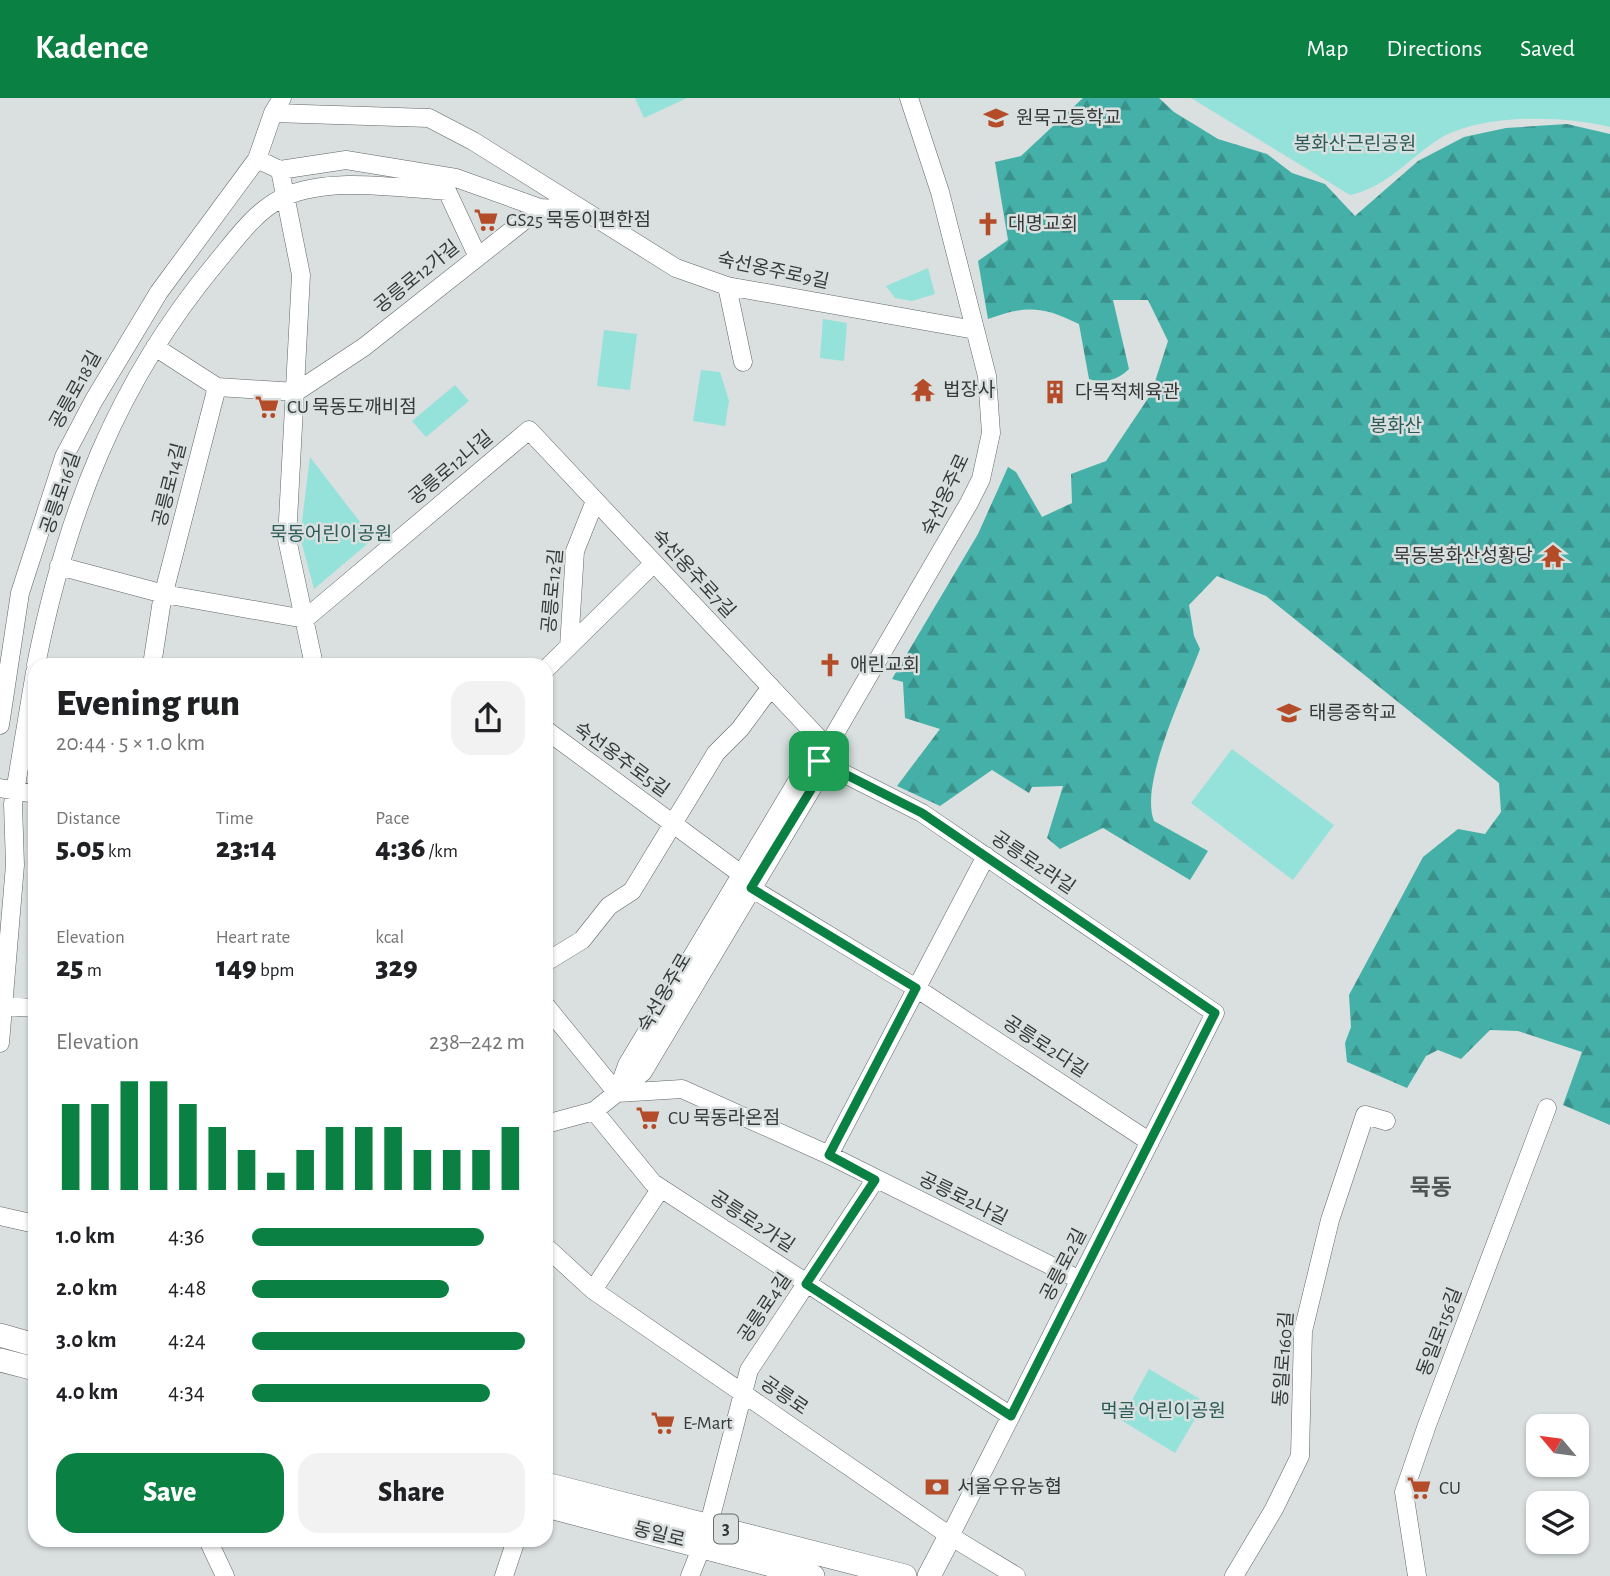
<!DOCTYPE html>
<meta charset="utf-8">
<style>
body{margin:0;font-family:"Alegreya Sans","Noto Sans KR",sans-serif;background:#f2f2f2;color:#202124;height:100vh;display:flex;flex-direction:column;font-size:26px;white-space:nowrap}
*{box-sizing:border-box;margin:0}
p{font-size:23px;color:#757577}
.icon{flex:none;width:38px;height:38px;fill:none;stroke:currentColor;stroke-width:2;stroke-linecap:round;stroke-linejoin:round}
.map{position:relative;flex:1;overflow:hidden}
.panel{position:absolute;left:28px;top:560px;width:525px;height:889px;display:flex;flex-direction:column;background:#fff;border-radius:21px;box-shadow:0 2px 5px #0004}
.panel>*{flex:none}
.needle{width:46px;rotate:299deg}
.fabs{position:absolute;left:1526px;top:1316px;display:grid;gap:14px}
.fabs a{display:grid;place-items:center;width:63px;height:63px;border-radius:14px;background:#fff;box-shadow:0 2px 5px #0004;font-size:35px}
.pin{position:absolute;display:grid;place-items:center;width:60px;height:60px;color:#fff;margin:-30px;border-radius:14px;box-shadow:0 4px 10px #0006}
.round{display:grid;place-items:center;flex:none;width:74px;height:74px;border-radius:21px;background:#f2f2f2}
.overview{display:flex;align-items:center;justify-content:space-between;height:119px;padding:0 28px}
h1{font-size:38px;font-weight:800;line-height:52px}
.metrics{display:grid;grid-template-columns:repeat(3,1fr);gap:10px;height:119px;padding:7px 28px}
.metrics div{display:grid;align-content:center}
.metrics b{font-size:30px;font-weight:800}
.metrics small{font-size:19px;font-weight:400}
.metrics p{font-size:19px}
.chart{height:196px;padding:14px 28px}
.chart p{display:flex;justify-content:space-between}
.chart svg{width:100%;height:126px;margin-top:7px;stroke:#0b8043;stroke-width:6}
.button{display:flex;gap:14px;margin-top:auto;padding:14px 28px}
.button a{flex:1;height:80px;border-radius:21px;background:#0b8043;color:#fff;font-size:28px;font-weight:800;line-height:80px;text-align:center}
.button a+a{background:#f2f2f2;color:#202124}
ul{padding:0 28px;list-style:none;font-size:23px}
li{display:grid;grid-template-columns:112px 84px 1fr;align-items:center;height:52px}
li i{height:18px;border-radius:9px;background:#0b8043}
header{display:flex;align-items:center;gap:42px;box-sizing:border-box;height:98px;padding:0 35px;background:#0b8043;color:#fff}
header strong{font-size:33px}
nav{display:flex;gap:38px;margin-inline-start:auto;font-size:24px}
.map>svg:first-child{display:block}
.green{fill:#94e2da}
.forest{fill:url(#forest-firs)}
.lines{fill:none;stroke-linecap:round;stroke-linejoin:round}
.minor-casing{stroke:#606666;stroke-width:19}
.major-casing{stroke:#606666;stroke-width:24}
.minor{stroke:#fff;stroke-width:18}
.major{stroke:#fff;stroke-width:23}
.route-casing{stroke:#fff;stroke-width:14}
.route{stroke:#0b8043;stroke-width:9}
.labels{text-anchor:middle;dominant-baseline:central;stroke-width:5;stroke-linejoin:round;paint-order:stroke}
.shield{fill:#d9e0df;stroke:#676b6a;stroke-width:2}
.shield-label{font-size:18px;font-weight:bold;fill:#363938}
.poi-label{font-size:19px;fill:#363938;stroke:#d9e0df;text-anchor:start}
.park-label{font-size:19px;fill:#2c5a57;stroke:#d9e0df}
.street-label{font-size:19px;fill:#363938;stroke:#d9e0df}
.quarter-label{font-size:23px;font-weight:bold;fill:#4f5555;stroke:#d9e0df}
</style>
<header>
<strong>Kadence</strong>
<nav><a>Map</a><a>Directions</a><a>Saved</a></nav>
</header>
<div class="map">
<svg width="1610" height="1478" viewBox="0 0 1610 1478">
<defs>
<pattern id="forest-firs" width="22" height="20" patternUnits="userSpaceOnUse" patternTransform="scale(1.75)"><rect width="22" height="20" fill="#45b0a8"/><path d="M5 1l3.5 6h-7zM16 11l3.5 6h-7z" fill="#3a908a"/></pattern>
</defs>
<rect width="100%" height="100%" fill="#d9e0df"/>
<!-- green -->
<path class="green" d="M635 0H687L644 20Z
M1191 0H1610V29C1563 17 1477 15 1436 43 1405 64 1388 88 1350 97Z
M928 170 935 196 912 203 895 200 886 188Z
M823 221 847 225 844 263 820 260Z
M604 232 637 236 630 292 597 288Z
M701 272 720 274 729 303 725 328 693 323Z
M455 287 469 303 426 339 412 323Z
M310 359 373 441 314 491 300 439Z
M1232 651 1334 727 1293 782 1191 705Z
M1149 1271 1205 1304 1175 1355 1121 1322Z"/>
<!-- forest -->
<path class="forest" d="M1083 0H1159L1174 14 1218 41 1267 56 1292 75 1325 86 1355 118 1418 63 1464 39 1506 30 1567 26 1610 36V1027L1563 1007 1582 954 1518 933 1490 932 1461 961 1438 952 1426 958 1407 990 1347 964 1345 945 1351 929 1349 897 1423 759 1458 731 1485 736 1501 714 1499 685 1266 498 1217 478 1189 507 1194 538 1200 551C1185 592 1139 685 1154 723L1208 753 1190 782 1103 730 1060 751 1047 740 1063 688 1032 689 1029 695 992 672 940 708 897 688 940 631 905 620 903 584 892 581 978 436 1008 369 1016 374 1042 419 1072 405 1071 376 1106 363 1151 296 1168 243 1148 202H1113L1129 271C1118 282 1104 286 1089 281L1079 226C1043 208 1026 207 988 221L978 163 1008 142 995 64 1021 58Z"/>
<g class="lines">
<!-- minor casing -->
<g class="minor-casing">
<path id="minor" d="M273 15 429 20 473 43 676 170 727 188 975 232
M257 61 280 72 301 177 287 441 314 567
M280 72 346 62 456 80 540 110
M727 188 743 264
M155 249 217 289 296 294 364 249 540 110 579 112
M59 468 164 496 305 521 529 332 827 649
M569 549 575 453 595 403
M36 567C66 416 117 284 216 165 237 140 255 113 284 99 329 78 398 90 447 93L477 157
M152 567 162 502 217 289
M546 571 654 465
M0 627 20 495 64 359 94 302 159 194 257 61 273 15 282 0
M546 632 741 776
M819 663 922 715 1215 915 950 1438
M0 690 35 696
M751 790 916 890 1150 1044
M546 864 582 842 609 808 632 793 716 655 740 631 771 589
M3 908 35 910
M546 908 617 995
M0 945 15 767 13 706 35 574
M617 995 627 967 805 670 819 663 969 405 981 381 991 335 987 278 940 94 909 0
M617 995 682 991 829 1057 1080 1182
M594 1013 653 1085 1011 1318
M546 1026 594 1013 643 974 820 677 819 663
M829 1057 986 758
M0 1118 35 1126
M546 1149 593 1192 950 1438 1016 1478
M593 1192 661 1090
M709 1426 749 1272 875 1082
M208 1442 225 1478
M504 1478 516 1442
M690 1478 702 1448
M1234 1478 1274 1411 1300 1358 1303 1233 1330 1122 1365 1017 1386 1023
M1417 1478 1404 1394 1427 1327 1547 1010"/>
</g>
<!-- major casing -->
<g class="major-casing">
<path id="major" d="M0 1237 35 1247
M0 1262 35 1271
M546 1386 905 1478
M546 1408 813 1478
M929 1478 950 1438"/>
</g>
<!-- minor -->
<use href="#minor" class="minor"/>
<!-- major -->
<use href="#major" class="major"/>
</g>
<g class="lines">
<!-- route casing -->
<g class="route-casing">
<path id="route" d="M819 663 922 715 1215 915 1011 1318 806 1186 875 1082 829 1057 916 890 751 790 820 677Z"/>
</g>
<!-- route -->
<use href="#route" class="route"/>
</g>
<!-- icons -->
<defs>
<g id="school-bare" transform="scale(1.89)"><path d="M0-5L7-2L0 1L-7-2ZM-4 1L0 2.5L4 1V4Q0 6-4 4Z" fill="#b44c29" stroke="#d9e0df" stroke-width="2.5" paint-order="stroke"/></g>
<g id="supermarket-bare" transform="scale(1.89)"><path d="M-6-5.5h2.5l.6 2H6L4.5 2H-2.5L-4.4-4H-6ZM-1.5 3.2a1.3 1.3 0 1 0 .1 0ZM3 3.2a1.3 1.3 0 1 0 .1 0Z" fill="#b44c29" stroke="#d9e0df" stroke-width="2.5" paint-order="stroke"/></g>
<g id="church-bare" transform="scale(1.89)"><path d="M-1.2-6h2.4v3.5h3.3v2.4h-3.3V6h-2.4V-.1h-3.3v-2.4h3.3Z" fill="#b44c29" stroke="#d9e0df" stroke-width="2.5" paint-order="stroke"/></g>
<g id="temple-bare" transform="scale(1.89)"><path d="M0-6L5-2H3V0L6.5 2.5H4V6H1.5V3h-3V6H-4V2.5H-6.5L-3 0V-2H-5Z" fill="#b44c29" stroke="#d9e0df" stroke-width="2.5" paint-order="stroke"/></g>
<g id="building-bare" transform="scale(1.89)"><path d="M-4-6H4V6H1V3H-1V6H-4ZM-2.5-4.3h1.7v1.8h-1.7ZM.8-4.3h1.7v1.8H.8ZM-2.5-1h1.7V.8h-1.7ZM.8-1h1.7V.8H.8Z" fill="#b44c29" stroke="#d9e0df" stroke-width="2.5" paint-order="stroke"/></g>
<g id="bank-bare" transform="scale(1.89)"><path d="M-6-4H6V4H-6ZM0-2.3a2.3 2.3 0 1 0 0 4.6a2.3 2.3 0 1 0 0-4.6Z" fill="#b44c29" stroke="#d9e0df" stroke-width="2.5" paint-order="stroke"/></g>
</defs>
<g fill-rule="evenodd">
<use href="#school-bare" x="996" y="20"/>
<use href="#supermarket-bare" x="486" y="122"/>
<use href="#church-bare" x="988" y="126"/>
<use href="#temple-bare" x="923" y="292"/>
<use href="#building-bare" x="1055" y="294"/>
<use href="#supermarket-bare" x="267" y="309"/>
<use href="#temple-bare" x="1553" y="458"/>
<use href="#church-bare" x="830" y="567"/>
<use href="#school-bare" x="1289" y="615"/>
<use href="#supermarket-bare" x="648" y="1020"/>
<use href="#supermarket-bare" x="663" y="1325"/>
<use href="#bank-bare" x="937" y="1389"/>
<use href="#supermarket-bare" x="1419" y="1390"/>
</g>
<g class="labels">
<!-- shield labels -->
<rect class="shield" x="714" y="1416.5" width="24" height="29" rx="5"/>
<g class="shield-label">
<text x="726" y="1431">3</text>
</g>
<!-- poi labels -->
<g class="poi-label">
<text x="1016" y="20">원묵고등학교</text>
<text x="506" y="122">GS25 묵동이편한점</text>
<text x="1008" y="126">대명교회</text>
<text x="943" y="292">법장사</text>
<text x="1075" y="294">다목적체육관</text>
<text x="287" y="309">CU 묵동도깨비점</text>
<text x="1533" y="458" text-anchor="end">묵동봉화산성황당</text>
<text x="850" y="567">애린교회</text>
<text x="1309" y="615">태릉중학교</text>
<text x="668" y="1020">CU 묵동라온점</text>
<text x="683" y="1325">E-Mart</text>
<text x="957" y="1389">서울우유농협</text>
<text x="1439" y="1390">CU</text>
</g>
<!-- park labels -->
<g class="park-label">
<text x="1355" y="46">봉화산근린공원</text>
<text x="1396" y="328">봉화산</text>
<text x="331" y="436">묵동어린이공원</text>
<text x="1163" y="1313">먹골 어린이공원</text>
</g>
<!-- street labels -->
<g class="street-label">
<text transform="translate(773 173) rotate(12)">숙선옹주로9길</text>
<text transform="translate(417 179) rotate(-39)">공릉로12가길</text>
<text transform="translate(76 292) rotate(-61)">공릉로18길</text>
<text transform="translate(451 370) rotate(-40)">공릉로12나길</text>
<text transform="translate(170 387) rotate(-76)">공릉로14길</text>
<text transform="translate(61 395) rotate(-71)">공릉로16길</text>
<text transform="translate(946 397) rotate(-65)">숙선옹주로</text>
<text transform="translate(693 476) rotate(47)">숙선옹주로7길</text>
<text transform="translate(553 493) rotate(-85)">공릉로12길</text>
<text transform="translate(621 662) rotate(36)">숙선옹주로5길</text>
<text transform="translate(1033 765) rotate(34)">공릉로2라길</text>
<text transform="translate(665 895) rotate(-60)">숙선옹주로</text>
<text transform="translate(1045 949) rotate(33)">공릉로2다길</text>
<text transform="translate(963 1101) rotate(26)">공릉로2나길</text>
<text transform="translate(752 1124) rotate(33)">공릉로2가길</text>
<text transform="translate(1064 1167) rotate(-63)">공릉로2길</text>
<text transform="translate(765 1210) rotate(-56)">공릉로4길</text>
<text transform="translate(1440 1234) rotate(-69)">동일로156길</text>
<text transform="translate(1284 1261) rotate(-86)">동일로160길</text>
<text transform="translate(784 1298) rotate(34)">공릉로</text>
<text transform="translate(659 1437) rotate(14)">동일로</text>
</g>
<!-- quarter labels -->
<g class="quarter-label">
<text x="1431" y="1090">묵동</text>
</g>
</g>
</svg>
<div class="fabs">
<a><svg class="needle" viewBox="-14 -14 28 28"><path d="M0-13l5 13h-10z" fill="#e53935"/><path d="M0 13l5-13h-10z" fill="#757577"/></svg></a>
<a><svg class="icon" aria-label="layers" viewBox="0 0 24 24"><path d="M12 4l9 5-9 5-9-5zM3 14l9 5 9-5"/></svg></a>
</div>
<div class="pin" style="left:819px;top:663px;background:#1e9e55"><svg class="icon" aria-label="arrive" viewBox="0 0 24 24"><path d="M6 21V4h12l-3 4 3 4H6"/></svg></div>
<section class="panel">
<div class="overview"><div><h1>Evening run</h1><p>20:44 · 5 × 1.0 km</p></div><a class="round"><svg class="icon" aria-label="share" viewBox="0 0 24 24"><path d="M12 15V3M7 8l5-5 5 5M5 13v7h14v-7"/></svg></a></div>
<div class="metrics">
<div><p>Distance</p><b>5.05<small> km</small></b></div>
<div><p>Time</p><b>23:14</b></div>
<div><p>Pace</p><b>4:36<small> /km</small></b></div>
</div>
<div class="metrics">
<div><p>Elevation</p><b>25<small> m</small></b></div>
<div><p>Heart rate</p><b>149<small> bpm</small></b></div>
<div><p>kcal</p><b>329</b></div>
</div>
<div class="chart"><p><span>Elevation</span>238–242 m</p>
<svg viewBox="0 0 160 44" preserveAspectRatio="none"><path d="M5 44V14M15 44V14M25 44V6M35 44V6M45 44V14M55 44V22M65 44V30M75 44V38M85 44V30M95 44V22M105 44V22M115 44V22M125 44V30M135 44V30M145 44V30M155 44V22"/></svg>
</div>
<ul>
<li><b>1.0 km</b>4:36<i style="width:85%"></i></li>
<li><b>2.0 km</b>4:48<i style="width:72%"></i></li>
<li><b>3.0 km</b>4:24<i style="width:100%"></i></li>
<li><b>4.0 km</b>4:34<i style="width:87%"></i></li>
</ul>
<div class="button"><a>Save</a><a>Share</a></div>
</section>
</div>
